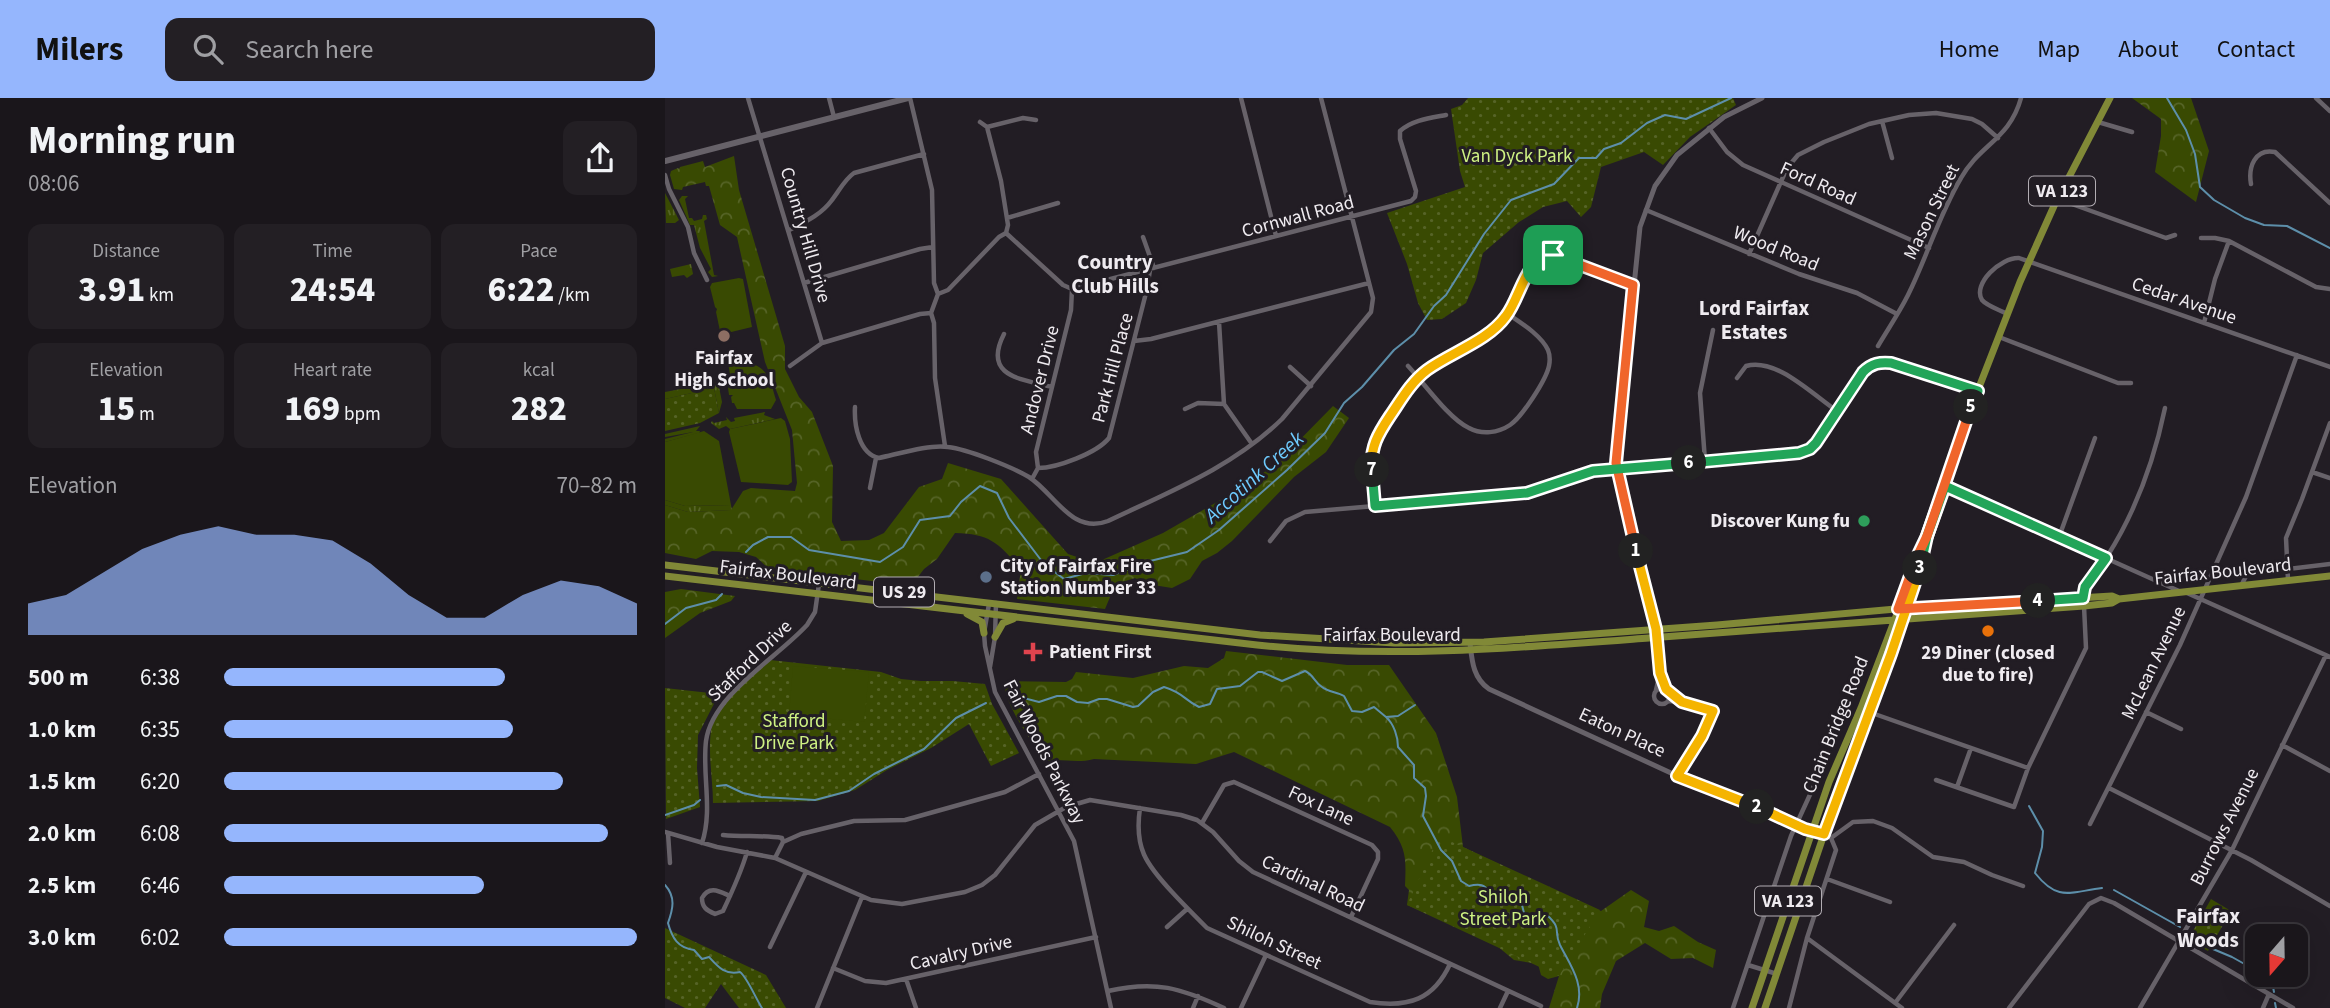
<!DOCTYPE html>
<meta charset="utf-8">
<style>
body{margin:0;font-family:"Source Sans 3",sans-serif;background:#231f24;color:#f1f3f6;height:100vh;display:flex;flex-direction:column;font-size:26px;white-space:nowrap}
*{box-sizing:border-box;margin:0}
p{font-size:23px;color:#9f9fa3}
.icon{flex:none;width:38px;height:38px;fill:none;stroke:currentColor;stroke-width:2;stroke-linecap:round;stroke-linejoin:round}
.map{position:relative;flex:1;overflow:hidden}
.side{display:flex;flex-direction:column;background:#1a161b;width:665px}
.side>*{flex:none}
.needle{width:46px;rotate:200deg}
.buttons{position:absolute;left:1580px;top:826px;display:grid;gap:14px}
.buttons a{display:grid;place-items:center;width:63px;height:63px;border-radius:14px;background:#1a161b;box-shadow:0 7px 28px #0002,0 0 0 2px #38353a;font-size:35px}
.pin{position:absolute;display:grid;place-items:center;width:60px;height:60px;color:#fff;margin:-30px;border-radius:14px;box-shadow:0 4px 10px #0006}
.km{position:absolute;width:35px;height:35px;margin:-18px;border-radius:50%;background:#222;color:#fff;font-size:19px;line-height:35px;text-align:center}
.round{display:grid;place-items:center;flex:none;width:74px;height:74px;border-radius:14px;background:#231f24}
.summary{display:flex;align-items:center;justify-content:space-between;height:119px;padding:0 28px}
h1{font-size:38px;font-weight:800;line-height:52px}
.figures{display:grid;grid-template-columns:repeat(3,1fr);gap:10px;height:119px;padding:7px 28px}
.figures div{display:grid;align-content:center;border-radius:14px;background:#231f24;text-align:center}
.figures b{font-size:35px;font-weight:800}
.figures small{font-size:19px;font-weight:400}
.figures p{font-size:19px}
.chart{height:196px;padding:14px 28px}
.chart p{display:flex;justify-content:space-between}
.chart svg{width:100%;height:126px;margin-top:7px;fill:#95b6fd;opacity:.7}
ul{padding:0 28px;list-style:none;font-size:23px}
li{display:grid;grid-template-columns:112px 84px 1fr;align-items:center;height:52px}
li i{height:18px;border-radius:9px;background:#95b6fd}
header{display:flex;align-items:center;gap:42px;box-sizing:border-box;height:98px;padding:0 35px;background:#95b6fd;color:#111}
header strong{font-size:33px}
nav{display:flex;gap:38px;margin-inline-start:auto;font-size:24px}
.search{width:490px;height:63px;background:#231f24;display:flex;align-items:center;gap:18px;box-sizing:border-box;padding:0 24px;border-radius:14px;color:#9f9fa3;font-size:26px}
main{display:flex;flex:1;min-height:0}
.map>svg:first-child{display:block}
.grass{fill:url(#grass-tufts)}
.forest{fill:url(#forest-crowns)}
.park{fill:url(#park-dots)}
.pitch{fill:#394a02}
.lines{fill:none;stroke-linecap:round;stroke-linejoin:round}
.stream{stroke:#5d8faa;stroke-width:2}
.minor{stroke:#676269;stroke-width:4.5}
.tertiary{stroke:#676269;stroke-width:5}
.secondary{stroke:#676269;stroke-width:6}
.primary{stroke:#818937;stroke-width:7}
.split-1-casing{stroke:#fff;stroke-width:14}
.split-2-casing{stroke:#fff;stroke-width:14}
.split-3-casing{stroke:#fff;stroke-width:14}
.split-4-casing{stroke:#fff;stroke-width:14}
.split-5-casing{stroke:#fff;stroke-width:14}
.split-6-casing{stroke:#fff;stroke-width:14}
.split-7-casing{stroke:#fff;stroke-width:14}
.split-8-casing{stroke:#fff;stroke-width:14}
.split-1{stroke:#f0652b;stroke-width:9}
.split-2{stroke:#f5b400;stroke-width:9}
.split-3{stroke:#f5b400;stroke-width:9}
.split-4{stroke:#22a559;stroke-width:9}
.split-5{stroke:#f0652b;stroke-width:9}
.split-6{stroke:#22a559;stroke-width:9}
.split-7{stroke:#22a559;stroke-width:9}
.split-8{stroke:#f5b400;stroke-width:9}
.education-dot{fill:#8d6e63;stroke:#221d24;stroke-width:2.5}
.leisure-dot{fill:#2e9e5b;stroke:#221d24;stroke-width:2.5}
.service-dot{fill:#5c6f8a;stroke:#221d24;stroke-width:2.5}
.food-dot{fill:#e8710a;stroke:#221d24;stroke-width:2.5}
.health-dot{fill:#e0444e;stroke:#221d24;stroke-width:2.5}
.labels{text-anchor:middle;dominant-baseline:central;stroke-width:6;stroke-linejoin:round;paint-order:stroke}
.shield{fill:#221d24;stroke:#b2adb3;stroke-width:2}
.shield-label{font-size:18px;font-weight:bold;fill:#efebf0}
.park-label{font-size:19px;fill:#cef183;stroke:#221d24}
.street-label{font-size:19px;fill:#efebf0;stroke:#221d24}
.poi-label{font-size:19px;font-weight:bold;fill:#efebf0;stroke:#221d24}
.neighbourhood-label{font-size:21px;font-weight:bold;fill:#efebf0;stroke:#221d24}
.water-label{font-size:21px;font-style:italic;fill:#6ecafd;stroke:#221d24}
</style>
<header>
<strong>Milers</strong>
<div class="search"><svg class="icon" aria-label="search" viewBox="0 0 24 24"><circle cx="10" cy="10" r="6"/><path d="M15 15l6 6"/></svg>Search here</div>
<nav><a>Home</a><a>Map</a><a>About</a><a>Contact</a></nav>
</header>
<main>
<section class="side">
<div class="summary"><div><h1>Morning run</h1><p>08:06</p></div><a class="round"><svg class="icon" aria-label="share" viewBox="0 0 24 24"><path d="M12 15V3M7 8l5-5 5 5M5 13v7h14v-7"/></svg></a></div>
<div class="figures">
<div><p>Distance</p><b>3.91<small> km</small></b></div>
<div><p>Time</p><b>24:54</b></div>
<div><p>Pace</p><b>6:22<small> /km</small></b></div>
</div>
<div class="figures">
<div><p>Elevation</p><b>15<small> m</small></b></div>
<div><p>Heart rate</p><b>169<small> bpm</small></b></div>
<div><p>kcal</p><b>282</b></div>
</div>
<div class="chart"><p><span>Elevation</span>70–82 m</p>
<svg viewBox="0 0 160 44" preserveAspectRatio="none"><path d="M0 44V33L10 30L20 22L30 14L40 9L50 6L60 9L70 9L80 11L90 19L100 30L110 38L120 38L130 30L140 25L150 27L160 33V44z"/></svg>
</div>
<ul>
<li><b>500 m</b>6:38<i style="width:68%"></i></li>
<li><b>1.0 km</b>6:35<i style="width:70%"></i></li>
<li><b>1.5 km</b>6:20<i style="width:82%"></i></li>
<li><b>2.0 km</b>6:08<i style="width:93%"></i></li>
<li><b>2.5 km</b>6:46<i style="width:63%"></i></li>
<li><b>3.0 km</b>6:02<i style="width:100%"></i></li>
</ul>
</section>
<div class="map">
<svg width="1665" height="910" viewBox="0 0 1665 910">
<defs>
<pattern id="grass-tufts" width="24" height="20" patternUnits="userSpaceOnUse" patternTransform="scale(1.75)"><rect width="24" height="20" fill="#394a02"/><path d="M3 7l-1-3M5 7V3M7 7l1-3M15 17l-1-3M17 17v-4M19 17l1-3" fill="none" stroke="#566427"/></pattern>
<pattern id="forest-crowns" width="20" height="18" patternUnits="userSpaceOnUse" patternTransform="scale(1.75)"><rect width="20" height="18" fill="#394a02"/><path d="M2 6a3 3 0 1 1 6 0M12 15a3 3 0 1 1 6 0" fill="none" stroke="#566427"/></pattern>
<pattern id="park-dots" width="8" height="8" patternUnits="userSpaceOnUse" patternTransform="scale(1.75)"><rect width="8" height="8" fill="#394a02"/><path d="M2 2h.1M6 6h.1" fill="none" stroke="#566427" stroke-width="1.8" stroke-linecap="round"/></pattern>
</defs>
<rect width="100%" height="100%" fill="#221d24"/>
<!-- grass -->
<path class="grass" d="M0 95 14 122 10 125H1Z
M17 98H23L20 101 24 120H27L29 123 37 121 38 117H41L42 121 39 123 49 177 53 178 47 179 43 174 46 171 35 150 29 127H25L14 102Z
M26 166 28 176 22 180 19 177 7 179 5 171Z
M53 284 57 304 54 315 49 290 0 301V294Z
M100 314 99 317 110 321 65 331 61 328 54 331 46 325 47 323 49 325 62 322 61 319 66 324 70 323 69 320Z
M35 328 31 333H35L34 335 0 344V341L28 334 0 339V336Z
M0 402 20 408 66 407 67 412 23 414 0 407Z"/>
<!-- forest -->
<path class="forest" d="M1467 0H1526L1544 53 1531 104 1490 74 1496 38V21Z
M69 58 74 92 120 248V271L134 299 147 314 168 368 167 424 176 443 204 442 219 435 254 389 277 381 283 365 336 381 403 456 418 461 437 462 498 435 585 385 615 362 668 308 684 320 661 354 629 379 567 443 552 455 537 463 525 481 507 490 482 486 470 480 457 484 448 492 440 511 352 501 356 471C333 445 326 436 290 435L272 461 259 471 246 488 103 470 91 459 74 454 47 453 31 461 0 455V407L23 414 66 412 78 393 86 390 130 393 132 385 127 332 100 264 72 139 55 127 44 88H41L40 84 18 89 17 92 9 91 5 77 6 73 13 70 14 71 15 69 38 63 40 69Z
M16 491 70 498 66 503 35 515 0 540V494Z
M561 553 682 567H724L771 635 792 699 798 749 922 808 936 813 966 792 984 803 979 829 994 833 1009 828 1033 844 1051 852 1048 870 1028 860 1006 861 980 845 951 863 937 896 935 910H884L894 878 883 881 876 877 873 866 849 862 826 843 742 807 744 792 740 788C741 762 742 750 725 729L569 654 531 666 429 661C410 666 398 660 380 663 368 645 337 604 340 583L401 584 407 581 411 574 468 580 519 568 543 570 559 560Z"/>
<!-- park -->
<path class="park" d="M803 0H1068L1071 7 1025 39 998 67 979 54 936 69 926 109 916 119 902 103 878 109 854 124 818 155 811 182 801 205 777 221 762 222 753 205 742 166 722 115 800 89 795 73 786 11 797 7Z
M49 290 54 315 35 325 0 333V301Z
M105 562 216 574 236 581 256 583H288L320 586 327 606 354 655 326 668 304 626 266 650 222 672 190 692 153 703 48 705C48 677 40 644 50 616 56 601 92 574 105 562Z
M0 590 54 596 33 637 32 670 35 709 1 721Z
M774 738 935 812 894 878 742 807Z
M1546 801 1566 813 1543 853 1523 842Z
M0 830 101 877 121 910H74L56 886 40 910H20L0 900Z"/>
<!-- pitch -->
<path class="pitch" d="M74 180 78 181 87 229 58 236 55 233 51 214 52 211 50 209 45 189 47 185Z
M74 263C102 267 104 277 111 302L106 311H72L69 305H67L66 299 68 297H64L62 283 66 282 63 265Z
M116 320 120 323 125 341 127 384 123 387 76 384 64 334 65 331Z
M39 333 54 343 66 407 20 408 0 402V344Z
M128 568 204 574 199 624 124 617Z"/>
<g class="lines">
<!-- stream -->
<path class="stream" d="M1502 0 1521 32 1530 56 1535 89 1549 102 1580 120 1599 127 1622 128 1665 150
M81 454 88 447 103 439H126L144 452 215 464 238 449 255 422 285 418 296 404 315 388 332 395 344 420 379 466 399 481 421 475 448 477 481 464 522 454 554 432 622 372 660 335 679 305 697 289 729 252 749 236 769 208 781 197 819 136 846 102 889 86 914 60H931L939 51 956 45 982 25 1000 17 1021 21 1066 0
M0 526 21 510 51 502 57 496
M343 596 374 604 392 598H401L412 604 423 605 434 601H442L468 609 473 608 488 594 499 589C519 595 519 602 534 609L545 606 552 591 575 588 593 574H597L617 583 640 573C649 577 649 584 657 589 663 594 672 594 679 598L687 613 697 614 709 609 721 619 733 618 750 607
M721 619C729 626 733 639 733 649L749 667V680L760 690 761 698 758 718 776 752 787 763 796 783 804 788C824 783 820 794 834 802L841 797 850 795 855 799 859 815 865 817H882C898 832 888 832 895 847 905 867 920 886 912 910
M52 688 61 687 78 695 96 699 150 702 184 693 209 676 259 651 291 620 321 605
M1364 708 1378 733 1377 749 1370 775C1393 804 1405 794 1437 790
M0 717 29 707 35 702
M0 787C11 799 8 811 3 825 7 840 13 850 29 852L37 861 44 859C54 870 60 877 75 874 82 879 91 901 97 910
M1449 792 1515 829
M1524 835 1536 846 1567 859 1592 873
M1598 877 1607 884 1609 894
M1610 905 1611 910"/>
<!-- minor -->
<path class="minor" d="M83 0 157 245
M164 0 169 19
M245 0 267 92 269 185 273 196
M576 0 611 138
M1651 0 1665 13
M1217 23 1227 60
M315 24 322 29
M1433 24 1467 34
M322 29 336 83 343 127 341 135
M322 29 358 20 371 22
M1044 30 1062 54 1078 67 1264 150
M0 77 4 91 23 129 29 155 42 182
M1586 86C1583 69 1590 50 1610 54L1665 105
M1393 101 1501 140 1510 137
M981 112 1134 176 1192 195 1232 216
M342 120 393 105
M124 132C140 124 156 117 167 102 175 92 179 82 189 75L259 56
M341 135 398 187 407 191
M478 139 489 170
M1536 140H1550L1564 143 1651 189 1665 191
M1084 156 1122 70 1133 57 1159 44 1204 26 1244 17 1271 15 1307 21 1317 26 1333 40
M139 185 255 151 268 149
M407 191 746 103 750 99 751 93 735 41V33C747 22 765 20 781 17
M273 196 283 192 334 139 341 135
M266 215 269 225 270 280 280 348
M266 215 273 196
M1342 216C1335 212 1322 208 1317 202 1307 186 1336 159 1354 160L1665 269
M554 224 559 306 587 346
M1539 225 1550 181 1564 143
M339 236C317 279 357 281 387 289
M1334 239 1453 285H1466
M469 243 486 241 704 185
M1213 248C1223 231 1234 215 1243 197 1262 159 1274 117 1296 80 1314 47 1345 41 1356 0
M125 268 157 245 255 216 266 215
M743 268C759 285 784 321 804 330 817 337 833 335 845 327 857 319 881 282 884 268 885 263 885 257 883 252 876 237 856 225 843 216
M625 269 646 288
M1072 280 1081 268C1111 259 1148 297 1172 313
M190 309C189 327 194 356 214 360 233 356 265 346 283 349 302 351 347 369 364 379 390 396 407 437 443 423 504 394 568 369 617 321L706 214 708 200 656 0
M520 311 533 305 559 306
M1040 363 1035 295 1048 232
M373 370C392 370 432 355 444 340L482 191 485 172
M1647 374 1665 380
M367 381 373 370 371 354 406 212 407 191
M1280 388 1514 493
M205 390 211 360
M710 408C709 388 702 362 709 343 718 323 747 283 765 271 797 248 832 237 851 200 860 182 867 155 892 158L957 185 968 187
M1394 439 1430 340
M605 443 621 423 640 414 862 395C885 390 905 377 928 373L1139 354 1151 345 1198 273C1207 265 1215 264 1226 265L1313 293
M1623 482 1621 440 1637 401 1665 325
M1576 488 1582 476 1665 466
M1522 495 1665 559
M1418 499C1418 484 1434 470 1443 457 1472 411 1489 363 1500 310
M324 506 319 535 320 548 330 594 409 743 446 910
M325 569 330 539 331 505
M995 575 1000 590
M989 598a8 8 0 1 1 16 0a8 8 0 1 1-16 0Z
M991 592 995 575 993 540
M1003 603 1017 604 1048 613 1037 638 1012 678
M1204 614 1363 670
M1481 614 1516 631
M1617 647 1665 673
M1271 682 1349 709 1363 670 1421 550 1419 508
M1292 689 1306 650
M1444 690 1586 762 1665 808
M475 710C469 750 481 766 507 794 518 806 530 818 542 830L705 904C744 910 769 901 785 866
M537 725 559 687 569 684 707 747 713 754V761L686 819
M1425 726 1515 547 1581 399 1632 257
M0 734 52 749 110 760 206 802 237 806 300 794 317 787 330 777 370 727 401 709 425 702 516 717 532 722 548 734 574 763 588 774 876 908
M3 735 5 765
M58 737C77 739 99 737 117 740L118 744
M1166 740 1188 724 1208 723 1227 730 1268 759 1299 764 1327 777 1358 788
M37 745C48 712 37 677 41 643 47 597 112 560 142 527L150 514 154 486
M110 760 118 744 136 736 189 723 240 722 340 694 374 676
M1162 781 1225 804
M65 798C54 793 44 787 37 800 37 809 41 812 50 816L58 813C67 794 76 775 82 754
M502 829 522 811
M1142 840 1237 910
M105 849 141 774
M1083 867 1112 876
M168 870 200 883 221 885 431 839
M241 881 251 910
M443 893C490 882 516 890 559 910
M1230 905 1289 827
M152 910 197 799
M528 910 533 898
M576 910 601 857
M835 910 843 893
M1068 910 1126 738 1154 677
M1124 910 1142 840 1171 752 1166 740
M1344 910 1424 806 1436 800 1449 805 1628 910
M1475 910 1567 752 1661 557
M1598 910 1604 896"/>
<!-- tertiary -->
<path class="tertiary" d="M991 533 951 365 975 129 990 88 1012 57 1059 19 1097 0
M805 545C807 563 808 580 824 591L1019 681 1112 717 1140 731 1159 736"/>
<!-- secondary -->
<path class="secondary" d="M0 63 243 0"/>
<!-- primary -->
<path class="primary" d="M0 467 595 537 730 545 819 544 1052 527 1242 510 1447 498 1454 501
M0 478 592 547C723 561 853 550 984 540 1129 530 1274 518 1419 508L1447 505 1454 501 1665 478
M302 516 317 524 319 535
M330 539 338 525 348 521
M1087 910 1164 684 1196 610 1259 445
M1100 910 1173 695 1233 534 1304 315 1355 184 1389 108 1445 0"/>
</g>
<g class="lines">
<!-- split-1 casing -->
<g class="split-1-casing">
<path id="split-1" d="M888 157 968 187 951 365 971 453"/>
</g>
<!-- split-2 casing -->
<g class="split-2-casing">
<path id="split-2" d="M971 453 991 531 995 575 1001 591 1017 604 1048 613 1037 638 1012 678 1092 709"/>
</g>
<!-- split-3 casing -->
<g class="split-3-casing">
<path id="split-3" d="M1092 709 1140 731 1159 736 1226 556 1255 470"/>
</g>
<!-- split-4 casing -->
<g class="split-4-casing">
<path id="split-4" d="M1255 470 1262 438 1280 388 1441 460 1420 489 1418 500 1373 503"/>
</g>
<!-- split-5 casing -->
<g class="split-5-casing">
<path id="split-5" d="M1306 309 1262 438 1252 459 1233 511 1373 503"/>
</g>
<!-- split-6 casing -->
<g class="split-6-casing">
<path id="split-6" d="M1024 365 1134 355 1145 351 1151 345 1198 274C1207 265 1215 264 1226 265L1313 293 1306 309"/>
</g>
<!-- split-7 casing -->
<g class="split-7-casing">
<path id="split-7" d="M707 372 710 408 862 395 928 373 1024 365"/>
</g>
<!-- split-8 casing -->
<g class="split-8-casing">
<path id="split-8" d="M707 372C705 349 713 336 725 318 736 302 746 284 762 272 787 254 823 243 841 218 856 199 860 159 888 157"/>
</g>
<!-- split-1 -->
<use href="#split-1" class="split-1"/>
<!-- split-2 -->
<use href="#split-2" class="split-2"/>
<!-- split-3 -->
<use href="#split-3" class="split-3"/>
<!-- split-4 -->
<use href="#split-4" class="split-4"/>
<!-- split-5 -->
<use href="#split-5" class="split-5"/>
<!-- split-6 -->
<use href="#split-6" class="split-6"/>
<!-- split-7 -->
<use href="#split-7" class="split-7"/>
<!-- split-8 -->
<use href="#split-8" class="split-8"/>
</g>
<!-- markers -->
<circle class="education-dot" cx="59" cy="238" r="7"/>
<circle class="leisure-dot" cx="1199" cy="423" r="7"/>
<circle class="service-dot" cx="321" cy="479" r="7"/>
<circle class="food-dot" cx="1323" cy="533" r="7"/>
<path class="health-dot" d="M364.5 543.5h7v7h7v7h-7v7h-7v-7h-7v-7h7z"/>
<g class="labels">
<!-- shield labels -->
<g class="shield">
<rect x="1364" y="78.5" width="66" height="29" rx="5"/>
<rect x="209" y="479.5" width="60" height="29" rx="5"/>
<rect x="1090" y="788.5" width="66" height="29" rx="5"/>
</g>
<g class="shield-label">
<text x="1397" y="93">VA 123</text>
<text x="239" y="494">US 29</text>
<text x="1123" y="803">VA 123</text>
</g>
<!-- park labels -->
<g class="park-label">
<text x="852" y="58">Van Dyck Park</text>
<text x="129" y="623">Stafford<tspan x="129" dy="22">Drive Park</tspan></text>
<text x="838" y="799">Shiloh<tspan x="838" dy="22">Street Park</tspan></text>
</g>
<!-- street labels -->
<g class="street-label">
<text transform="translate(1153 86) rotate(24)">Ford Road</text>
<text transform="translate(1267 114) rotate(-64)">Mason Street</text>
<text transform="translate(633 119) rotate(-15)">Cornwall Road</text>
<text transform="translate(140 137) rotate(74)">Country Hill Drive</text>
<text transform="translate(1111 151) rotate(22)">Wood Road</text>
<text transform="translate(1519 203) rotate(19)">Cedar Avenue</text>
<text transform="translate(448 270) rotate(-75)">Park Hill Place</text>
<text transform="translate(375 282) rotate(-76)">Andover Drive</text>
<text transform="translate(1558 474) rotate(-6)">Fairfax Boulevard</text>
<text transform="translate(123 477) rotate(7)">Fairfax Boulevard</text>
<text x="727" y="537">Fairfax Boulevard</text>
<text transform="translate(85 563) rotate(-44)">Stafford Drive</text>
<text transform="translate(1489 565) rotate(-64)">McLean Avenue</text>
<text transform="translate(1171 627) rotate(-68)">Chain Bridge Road</text>
<text transform="translate(957 635) rotate(25)">Eaton Place</text>
<text transform="translate(379 654) rotate(63)">Fair Woods Parkway</text>
<text transform="translate(656 708) rotate(25)">Fox Lane</text>
<text transform="translate(1560 729) rotate(-63)">Burrows Avenue</text>
<text transform="translate(648 786) rotate(25)">Cardinal Road</text>
<text transform="translate(609 845) rotate(25)">Shiloh Street</text>
<text transform="translate(296 855) rotate(-13)">Cavalry Drive</text>
</g>
<!-- poi labels -->
<g class="poi-label">
<text x="59" y="260">Fairfax<tspan x="59" dy="22">High School</tspan></text>
<text x="1185" y="423" text-anchor="end">Discover Kung fu</text>
<text x="335" y="468" text-anchor="start">City of Fairfax Fire<tspan x="335" dy="22">Station Number 33</tspan></text>
<text x="384" y="554" text-anchor="start">Patient First</text>
<text x="1323" y="555">29 Diner (closed<tspan x="1323" dy="22">due to fire)</tspan></text>
</g>
<!-- neighbourhood labels -->
<g class="neighbourhood-label">
<text x="450" y="164">Country<tspan x="450" dy="24">Club Hills</tspan></text>
<text x="1089" y="210">Lord Fairfax<tspan x="1089" dy="24">Estates</tspan></text>
<text x="1543" y="818">Fairfax<tspan x="1543" dy="24">Woods</tspan></text>
</g>
<!-- water labels -->
<g class="water-label">
<text transform="translate(589 379) rotate(-42)">Accotink Creek</text>
</g>
</g>
</svg>
<div class="buttons">
<a><svg class="needle" viewBox="-14 -14 28 28"><path d="M0-13l5 13h-10z" fill="#e53935"/><path d="M0 13l5-13h-10z" fill="#9f9fa3"/></svg></a>
</div>
<div class="pin" style="left:888px;top:157px;background:#1e9e55"><svg class="icon" aria-label="arrive" viewBox="0 0 24 24"><path d="M6 21V4h12l-3 4 3 4H6"/></svg></div>
<b class="km" style="left:971px;top:453px">1</b>
<b class="km" style="left:1092px;top:709px">2</b>
<b class="km" style="left:1255px;top:470px">3</b>
<b class="km" style="left:1373px;top:503px">4</b>
<b class="km" style="left:1306px;top:309px">5</b>
<b class="km" style="left:1024px;top:365px">6</b>
<b class="km" style="left:707px;top:372px">7</b>
</div>
</main>
